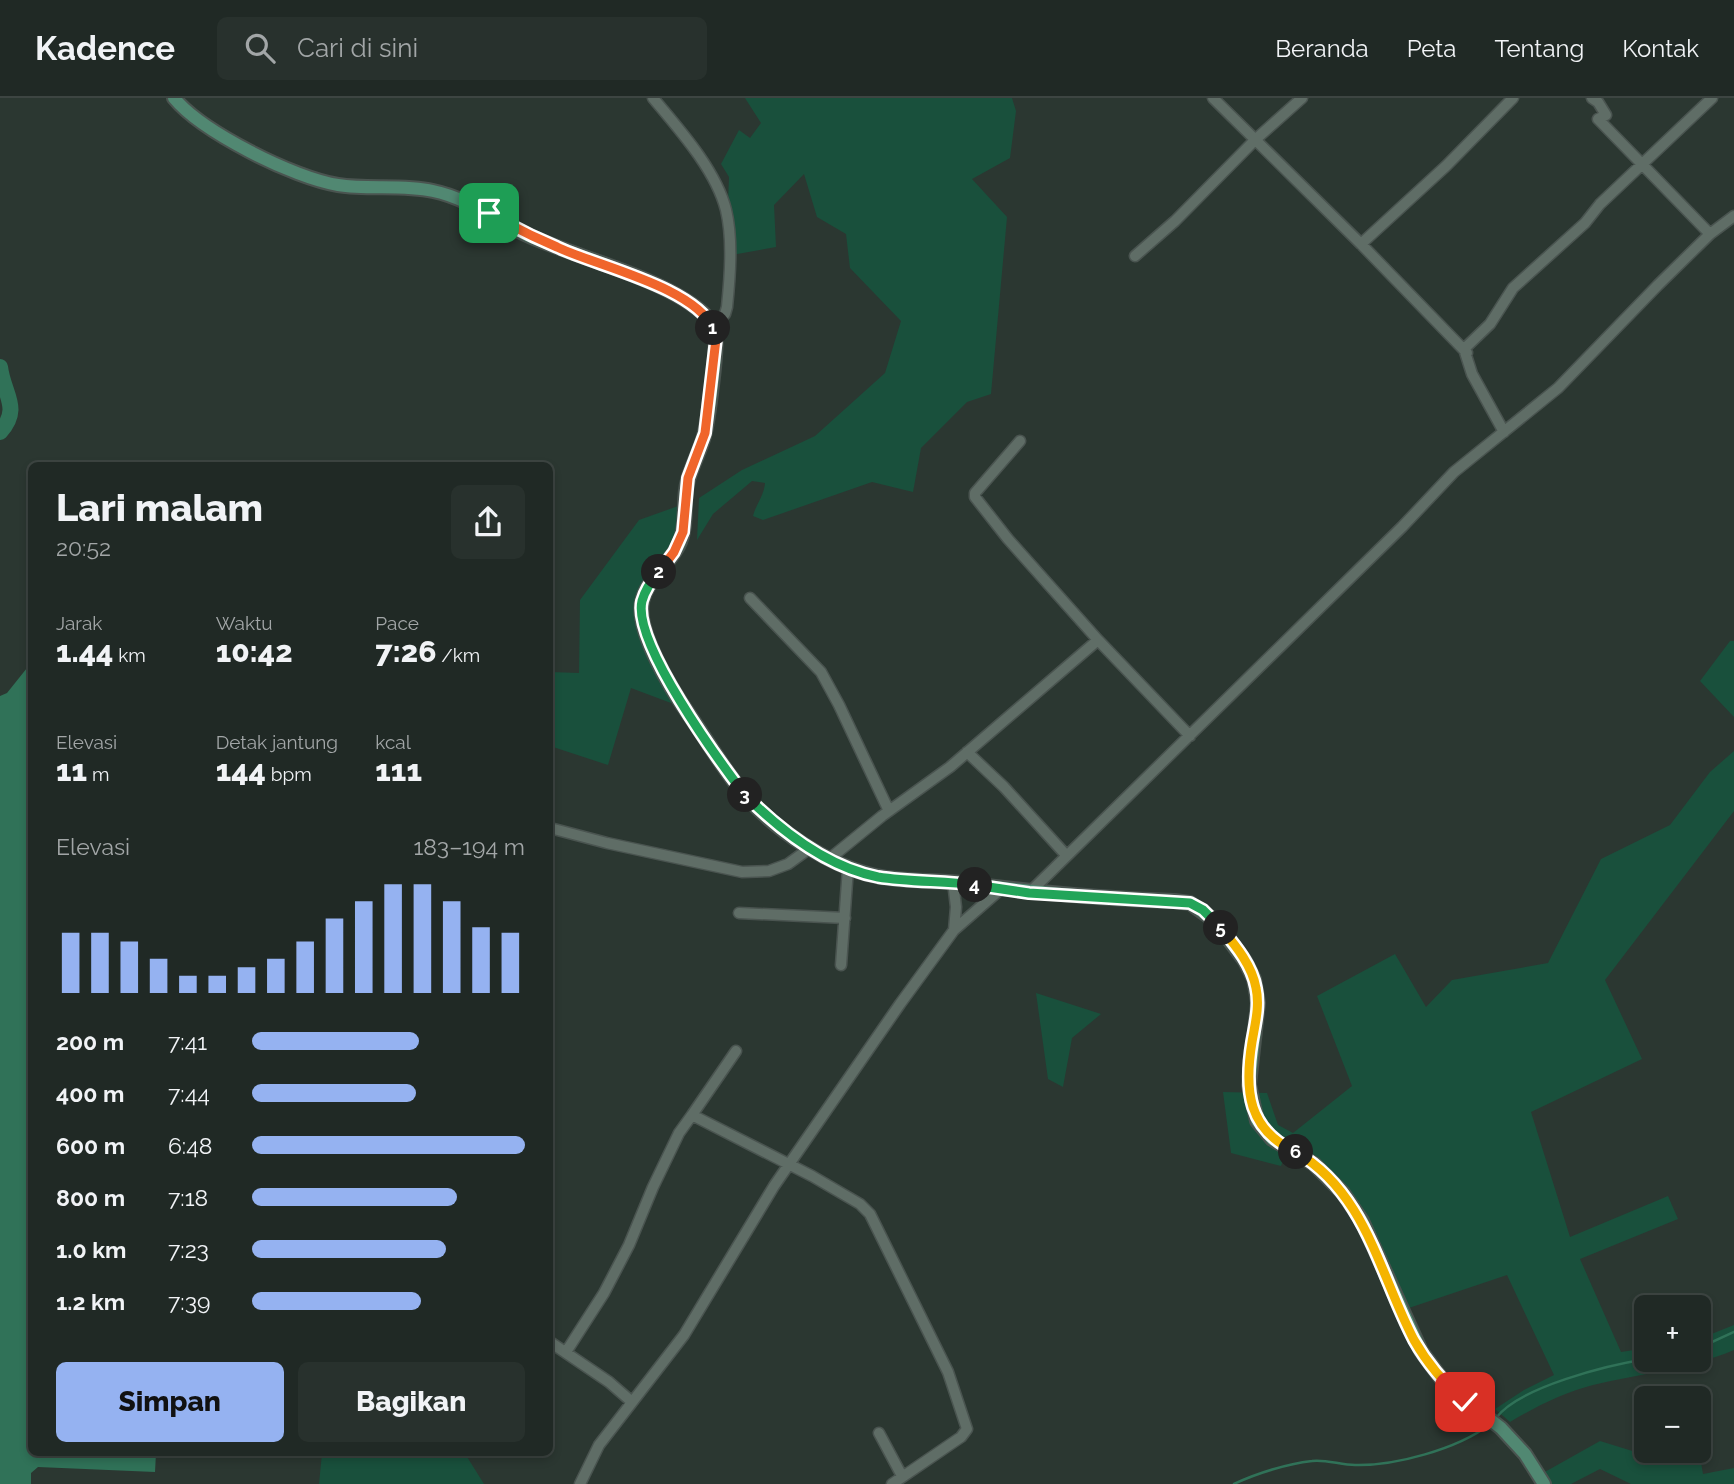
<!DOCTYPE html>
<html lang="id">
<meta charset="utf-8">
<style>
body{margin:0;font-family:Raleway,sans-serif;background:#28312d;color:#f1f3f6;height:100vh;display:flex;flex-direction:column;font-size:26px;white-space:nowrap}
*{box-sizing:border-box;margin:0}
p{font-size:23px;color:#a2a6a7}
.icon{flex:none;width:38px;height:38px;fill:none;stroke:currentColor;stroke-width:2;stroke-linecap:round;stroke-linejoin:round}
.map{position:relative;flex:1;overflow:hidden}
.panel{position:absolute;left:28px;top:364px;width:525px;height:994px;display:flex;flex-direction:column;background:#202925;border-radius:10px;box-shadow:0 4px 10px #0003,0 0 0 2px #3d4542}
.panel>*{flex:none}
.controls{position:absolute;left:1634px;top:1197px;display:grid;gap:14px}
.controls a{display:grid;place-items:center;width:77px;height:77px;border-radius:10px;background:#202925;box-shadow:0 4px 10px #0003,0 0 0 2px #3d4542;font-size:35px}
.pin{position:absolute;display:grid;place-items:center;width:60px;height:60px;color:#fff;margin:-30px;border-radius:14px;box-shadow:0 4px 10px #0006}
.km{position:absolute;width:35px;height:35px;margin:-18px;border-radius:50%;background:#222;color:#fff;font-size:19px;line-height:35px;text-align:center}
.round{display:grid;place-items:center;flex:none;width:74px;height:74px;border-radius:10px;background:#28312d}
.overview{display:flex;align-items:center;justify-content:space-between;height:119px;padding:0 28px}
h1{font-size:38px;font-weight:800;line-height:52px}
.stats{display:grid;grid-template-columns:repeat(3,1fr);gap:10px;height:119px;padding:7px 28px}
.stats div{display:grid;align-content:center}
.stats b{font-size:30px;font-weight:800}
.stats small{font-size:19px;font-weight:400}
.stats p{font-size:19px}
.chart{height:196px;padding:14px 28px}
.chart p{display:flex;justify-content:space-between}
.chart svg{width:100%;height:126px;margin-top:7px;stroke:#95b2f1;stroke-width:6}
.action{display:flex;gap:14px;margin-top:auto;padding:14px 28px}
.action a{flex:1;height:80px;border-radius:10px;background:#95b2f1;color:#111;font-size:28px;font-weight:800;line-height:80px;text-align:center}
.action a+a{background:#28312d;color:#f1f3f6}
ul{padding:0 28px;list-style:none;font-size:23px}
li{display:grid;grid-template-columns:112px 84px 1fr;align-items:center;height:52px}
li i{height:18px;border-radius:9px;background:#95b2f1}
header{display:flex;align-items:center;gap:42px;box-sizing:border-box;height:98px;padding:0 35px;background:#202925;border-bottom:2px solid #3d4542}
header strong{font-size:33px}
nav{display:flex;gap:38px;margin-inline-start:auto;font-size:24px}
.search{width:490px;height:63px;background:#28312d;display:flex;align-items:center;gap:18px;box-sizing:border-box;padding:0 24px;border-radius:10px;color:#a2a6a7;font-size:26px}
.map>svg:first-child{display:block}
.green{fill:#19503c}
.water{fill:#307258}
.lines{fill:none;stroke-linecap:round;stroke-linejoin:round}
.stream{stroke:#307258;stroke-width:2.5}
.river{stroke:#307258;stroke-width:16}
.minor-casing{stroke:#4a5450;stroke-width:13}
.major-casing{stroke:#4a5450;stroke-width:16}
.minor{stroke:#5f6d66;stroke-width:10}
.major{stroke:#518872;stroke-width:12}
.split-1-casing{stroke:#fff;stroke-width:14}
.split-2-casing{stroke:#fff;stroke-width:14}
.split-3-casing{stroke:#fff;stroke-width:14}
.split-4-casing{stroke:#fff;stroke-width:14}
.split-5-casing{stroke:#fff;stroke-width:14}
.split-6-casing{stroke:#fff;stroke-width:14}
.split-7-casing{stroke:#fff;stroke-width:14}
.split-1{stroke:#f0652b;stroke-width:9}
.split-2{stroke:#f0652b;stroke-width:9}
.split-3{stroke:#22a559;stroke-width:9}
.split-4{stroke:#22a559;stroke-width:9}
.split-5{stroke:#22a559;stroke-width:9}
.split-6{stroke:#f5b400;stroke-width:9}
.split-7{stroke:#f5b400;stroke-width:9}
</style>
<header>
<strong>Kadence</strong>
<div class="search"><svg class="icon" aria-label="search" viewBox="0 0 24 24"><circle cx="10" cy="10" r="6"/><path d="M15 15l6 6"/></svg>Cari di sini</div>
<nav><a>Beranda</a><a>Peta</a><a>Tentang</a><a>Kontak</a></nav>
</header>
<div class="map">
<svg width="1734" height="1386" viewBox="0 0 1734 1386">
<rect width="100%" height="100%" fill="#2b3731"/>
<!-- green -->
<path class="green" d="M745 0H1012L1016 13 1010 60 972 81 1007 119 991 296 967 304 921 350 913 394 872 384 763 422 753 418C756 406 764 398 765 385L752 383 713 416 697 442 699 400 742 372 815 338 885 275 901 223 850 170 846 136 817 119 804 76 774 107 776 149 726 158 729 79 721 66 739 32 750 40 761 25Z
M681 407 678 437 647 483 645 534 682 596 671 605 631 590 608 667 550 648V574L579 575 580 502 639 422Z
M1730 543H1734V619L1700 583Z
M1734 653V713L1605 882 1642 961 1531 1014 1570 1139 1668 1098 1678 1121 1580 1161 1621 1254 1647 1250V1262H1699V1241L1734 1227V1252C1689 1271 1640 1276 1593 1287 1565 1294 1535 1309 1510 1324L1495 1311 1524 1292 1554 1277 1507 1177 1400 1213 1352 1101 1293 1036 1281 1068 1231 1055 1223 994 1267 995 1278 1027 1293 1035 1352 988 1317 898 1395 856 1426 909 1452 882 1548 865 1601 761 1670 727 1710 674Z
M1036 895 1101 916 1072 940 1063 989 1048 981Z
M1600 1343 1655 1360 1673 1353H1699L1703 1376 1734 1370V1386H1631L1600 1371 1571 1386H1548L1543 1375Z
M464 1354 484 1386H319L322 1355Z"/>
<!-- water -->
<path class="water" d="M31 565 32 1354H91L127 1358 156 1355 155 1374 38 1369 31 1375V1386H0V598L7 595Z"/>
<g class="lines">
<!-- stream -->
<path class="stream" d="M1699 1250 1734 1234
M1496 1320C1519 1289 1608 1267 1647 1261
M1234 1386C1257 1375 1287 1366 1312 1363 1325 1361 1341 1367 1355 1367 1395 1368 1457 1351 1489 1327"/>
<!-- river -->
<path class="river" d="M0 269C3 296 22 310 0 334"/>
<!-- minor casing -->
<g class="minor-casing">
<path id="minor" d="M653 0C679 31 716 72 726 112 733 141 730 179 727 209L725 216 712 227
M1213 0 1361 146
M1592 0 1598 4 1606 17 1598 21 1710 136
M1135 158 1175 123 1256 41 1302 0
M1467 255 1361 146 1446 68 1513 0
M1504 334 1472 276 1464 251 1490 226 1513 190 1585 125 1600 106 1712 0
M1020 343 975 395V399L1008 441 1098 542
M750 500 821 574 839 607 889 713
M967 654 1004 689 1066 757
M550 730 607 745 742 774 769 773 788 766 810 750
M828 762 882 718 950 669 1098 542 1190 638
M953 784 956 809 954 832
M1029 795 1402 429 1454 374 1558 290 1658 187 1710 136 1734 118
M739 815 845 820
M841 867 848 770
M692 1017 736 953
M550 1244 609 1284 632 1304
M566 1254 604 1195 629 1147 653 1089 679 1035 692 1017 812 1078 860 1106 870 1116 948 1274 967 1331 961 1339 892 1386
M879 1335 902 1378
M580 1386 599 1347 684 1237 774 1088 900 906 954 832 1002 790"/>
</g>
<!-- major casing -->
<g class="major-casing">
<path id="major" d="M174 0C202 34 294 80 338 87 369 92 402 86 433 93 467 100 494 121 525 136 576 160 663 179 704 216 709 221 714 228 715 236 718 250 708 323 704 338 700 353 692 367 688 382 682 402 688 425 680 444 671 466 647 480 642 504 636 534 673 594 690 618 708 644 724 672 744 696 775 732 829 768 876 778 904 784 933 782 962 785 1033 794 1102 801 1174 803L1190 805 1215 823 1245 863 1254 881 1258 905 1249 987 1257 1023 1272 1041 1314 1066 1343 1095 1362 1123 1421 1253 1446 1287 1501 1330 1525 1356 1544 1386"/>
</g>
<!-- minor -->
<use href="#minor" class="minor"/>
<!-- major -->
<use href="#major" class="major"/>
</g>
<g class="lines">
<!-- split-1 casing -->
<g class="split-1-casing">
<path id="split-1" d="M489 115C511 128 533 139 557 149 597 168 694 189 713 230"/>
</g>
<!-- split-2 casing -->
<g class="split-2-casing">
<path id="split-2" d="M659 474 674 454 683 434 688 380 705 335 716 241 713 230"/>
</g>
<!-- split-3 casing -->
<g class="split-3-casing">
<path id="split-3" d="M659 474C652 482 645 492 642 503 632 544 719 663 745 697"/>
</g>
<!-- split-4 casing -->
<g class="split-4-casing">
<path id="split-4" d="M745 697C781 733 827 769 878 779 910 784 943 783 975 787"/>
</g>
<!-- split-5 casing -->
<g class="split-5-casing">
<path id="split-5" d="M975 787 1029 795 1190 805 1203 812 1221 830"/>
</g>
<!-- split-6 casing -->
<g class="split-6-casing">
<path id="split-6" d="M1221 830C1235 847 1252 867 1256 890 1260 908 1255 926 1252 944 1244 993 1248 1032 1296 1054"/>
</g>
<!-- split-7 casing -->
<g class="split-7-casing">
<path id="split-7" d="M1296 1054C1366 1095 1379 1175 1414 1242 1427 1265 1445 1286 1465 1304"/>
</g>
<!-- split-1 -->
<use href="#split-1" class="split-1"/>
<!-- split-2 -->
<use href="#split-2" class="split-2"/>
<!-- split-3 -->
<use href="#split-3" class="split-3"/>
<!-- split-4 -->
<use href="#split-4" class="split-4"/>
<!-- split-5 -->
<use href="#split-5" class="split-5"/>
<!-- split-6 -->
<use href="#split-6" class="split-6"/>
<!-- split-7 -->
<use href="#split-7" class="split-7"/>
</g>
</svg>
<div class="controls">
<a>+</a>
<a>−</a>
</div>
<div class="pin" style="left:489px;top:115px;background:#1e9e55"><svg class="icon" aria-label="arrive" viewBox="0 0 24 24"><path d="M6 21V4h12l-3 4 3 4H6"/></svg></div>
<div class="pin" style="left:1465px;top:1304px;background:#d93025"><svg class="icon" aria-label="check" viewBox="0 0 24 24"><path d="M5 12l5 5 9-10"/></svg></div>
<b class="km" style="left:713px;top:230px">1</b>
<b class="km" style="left:659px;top:474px">2</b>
<b class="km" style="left:745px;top:697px">3</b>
<b class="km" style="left:975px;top:787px">4</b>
<b class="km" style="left:1221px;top:830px">5</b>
<b class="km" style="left:1296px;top:1054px">6</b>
<section class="panel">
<div class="overview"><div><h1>Lari malam</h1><p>20:52</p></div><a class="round"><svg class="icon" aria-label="share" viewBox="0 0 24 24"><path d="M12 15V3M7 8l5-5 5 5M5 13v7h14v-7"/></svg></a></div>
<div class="stats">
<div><p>Jarak</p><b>1.44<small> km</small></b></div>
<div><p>Waktu</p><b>10:42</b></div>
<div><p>Pace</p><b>7:26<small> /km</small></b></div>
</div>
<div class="stats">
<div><p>Elevasi</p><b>11<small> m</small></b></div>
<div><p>Detak jantung</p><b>144<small> bpm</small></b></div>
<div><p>kcal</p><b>111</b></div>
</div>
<div class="chart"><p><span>Elevasi</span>183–194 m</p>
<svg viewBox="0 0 160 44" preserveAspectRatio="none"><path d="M5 44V23M15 44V23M25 44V26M35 44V32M45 44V38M55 44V38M65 44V35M75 44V32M85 44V26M95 44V18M105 44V12M115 44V6M125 44V6M135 44V12M145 44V21M155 44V23"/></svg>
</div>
<ul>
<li><b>200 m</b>7:41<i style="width:61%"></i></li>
<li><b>400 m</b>7:44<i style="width:60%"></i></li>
<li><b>600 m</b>6:48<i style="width:100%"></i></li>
<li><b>800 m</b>7:18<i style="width:75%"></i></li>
<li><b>1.0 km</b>7:23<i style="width:71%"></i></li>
<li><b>1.2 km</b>7:39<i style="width:62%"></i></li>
</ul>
<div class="action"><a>Simpan</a><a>Bagikan</a></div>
</section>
</div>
